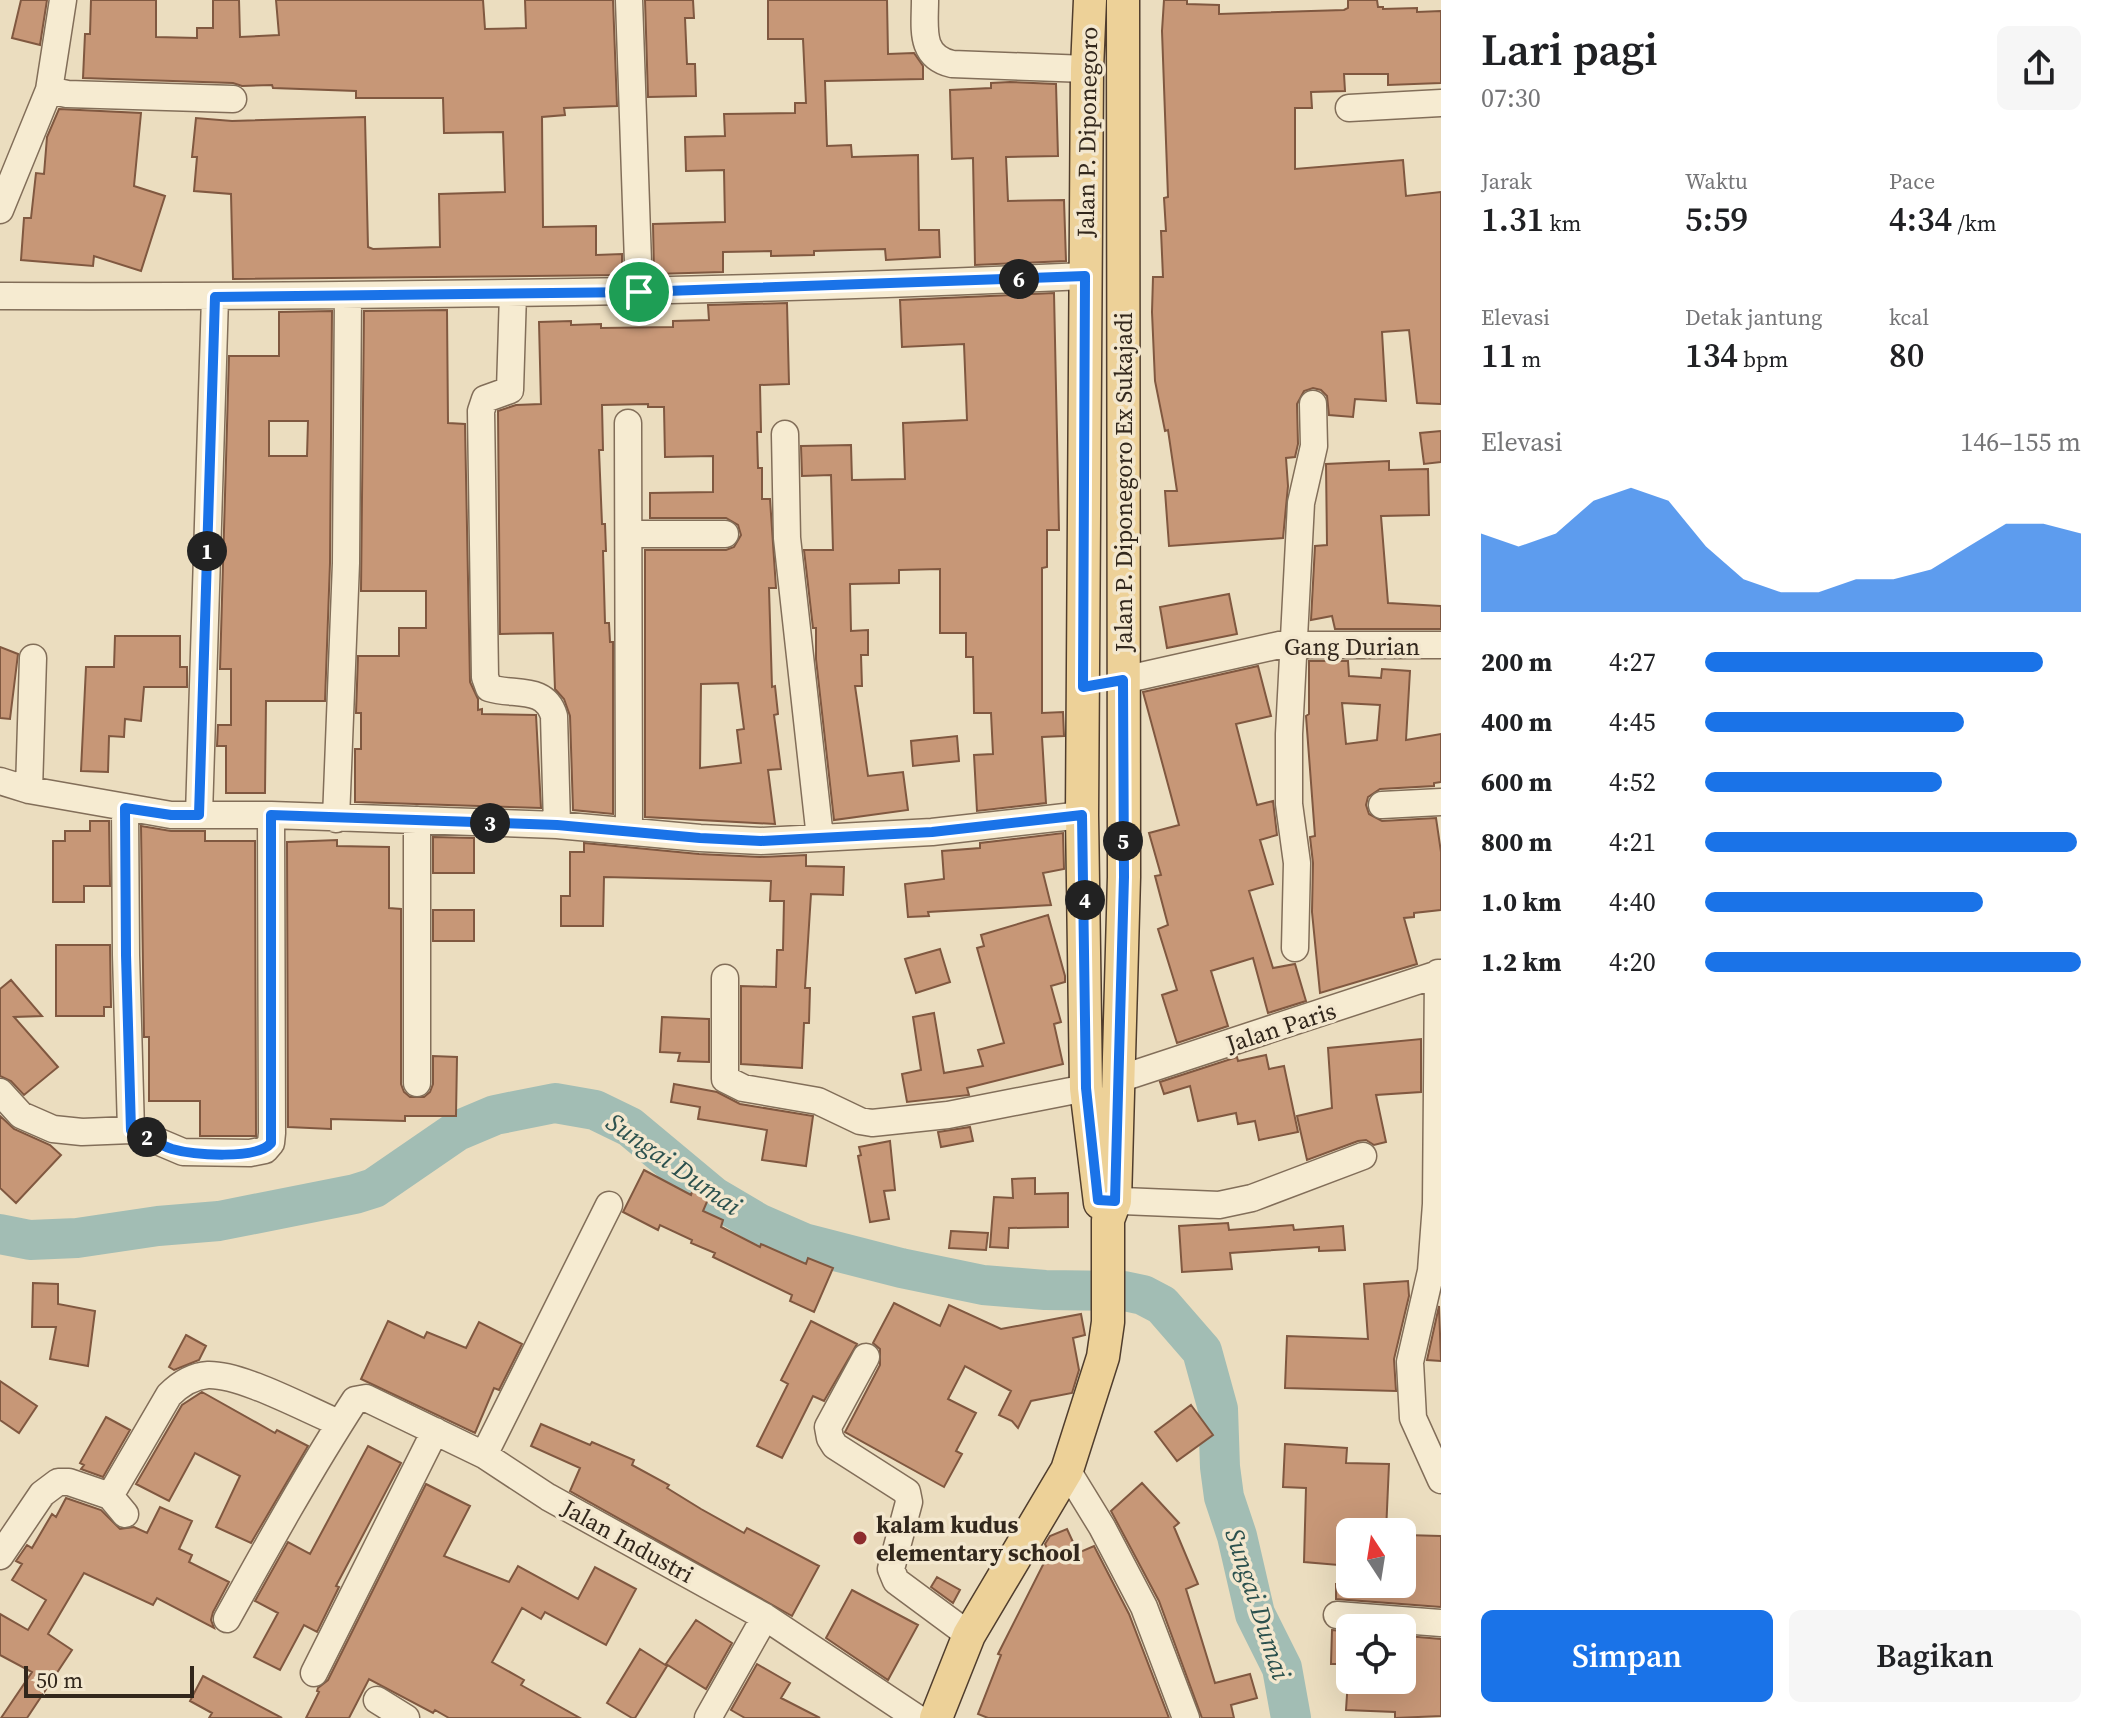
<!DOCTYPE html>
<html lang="id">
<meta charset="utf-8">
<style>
body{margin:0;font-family:"Source Serif 4",serif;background:#f6f6f6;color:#202124;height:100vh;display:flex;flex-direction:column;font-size:30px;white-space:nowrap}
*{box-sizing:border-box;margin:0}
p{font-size:26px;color:#757577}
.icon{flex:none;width:44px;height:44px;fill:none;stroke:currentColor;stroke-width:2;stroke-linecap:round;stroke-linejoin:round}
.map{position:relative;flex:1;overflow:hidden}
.side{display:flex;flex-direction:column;background:#fff;width:680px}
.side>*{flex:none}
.needle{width:52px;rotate:348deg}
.buttons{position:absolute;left:1336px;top:1518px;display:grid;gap:16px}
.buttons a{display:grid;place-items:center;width:80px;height:80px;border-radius:12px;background:#fff;box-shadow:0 8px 32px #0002;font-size:40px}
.scale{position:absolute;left:24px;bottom:20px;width:170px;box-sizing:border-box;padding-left:8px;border:4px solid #32271c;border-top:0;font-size:22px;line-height:28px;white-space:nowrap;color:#32271c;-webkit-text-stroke:6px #f3e7ce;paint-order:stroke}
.pin{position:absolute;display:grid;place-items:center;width:68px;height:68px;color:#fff;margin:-34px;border:4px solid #fff;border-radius:50%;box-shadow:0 2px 8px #0007}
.km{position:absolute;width:40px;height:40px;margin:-20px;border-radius:50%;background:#222;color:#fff;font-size:22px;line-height:40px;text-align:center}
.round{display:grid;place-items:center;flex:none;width:84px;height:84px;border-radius:12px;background:#f6f6f6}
.headline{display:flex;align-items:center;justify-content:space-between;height:136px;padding:0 40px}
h1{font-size:44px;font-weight:600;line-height:60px}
.metrics{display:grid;grid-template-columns:repeat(3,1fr);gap:12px;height:136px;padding:8px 40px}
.metrics div{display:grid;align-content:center}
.metrics b{font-size:34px;font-weight:600}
.metrics small{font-size:22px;font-weight:400}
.metrics p{font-size:22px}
.chart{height:224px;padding:16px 40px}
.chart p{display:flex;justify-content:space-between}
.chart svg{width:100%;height:144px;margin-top:8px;fill:#1a73e8;opacity:.7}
.cta{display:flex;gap:16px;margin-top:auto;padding:16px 40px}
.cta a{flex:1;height:92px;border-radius:12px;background:#1a73e8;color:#fff;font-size:32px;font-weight:600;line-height:92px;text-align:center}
.cta a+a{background:#f6f6f6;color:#202124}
ul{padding:0 40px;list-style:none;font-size:26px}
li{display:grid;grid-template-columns:128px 96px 1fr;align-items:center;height:60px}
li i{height:20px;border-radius:10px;background:#1a73e8}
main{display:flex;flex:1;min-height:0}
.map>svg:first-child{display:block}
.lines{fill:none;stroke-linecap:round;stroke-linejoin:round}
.river{stroke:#a2bdb4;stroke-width:40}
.building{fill:#c79777;stroke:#805840;stroke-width:2;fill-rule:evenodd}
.minor-casing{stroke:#826e59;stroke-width:29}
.major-casing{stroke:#503d2d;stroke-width:35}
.minor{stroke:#f6ebd1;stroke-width:26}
.major{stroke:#edd198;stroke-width:32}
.route-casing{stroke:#fff;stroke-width:16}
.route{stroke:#1a73e8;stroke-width:10}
.poi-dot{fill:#8d2c2e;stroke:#f3e7ce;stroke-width:3}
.labels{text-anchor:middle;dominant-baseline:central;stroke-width:7;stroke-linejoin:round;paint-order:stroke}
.street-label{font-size:24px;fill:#32271c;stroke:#f3e7ce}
.poi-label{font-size:24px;font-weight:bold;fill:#32271c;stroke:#f3e7ce;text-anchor:start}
.water-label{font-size:26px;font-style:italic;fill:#2c514e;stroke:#f3e7ce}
</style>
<main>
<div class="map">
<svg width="1441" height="1718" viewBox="0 0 1441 1718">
<rect width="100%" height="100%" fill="#ebddbf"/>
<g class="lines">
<!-- river -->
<path class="river" d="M0 1234 30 1240 77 1238 158 1226 219 1221 355 1194 374 1188 457 1131 495 1115 555 1103 595 1110 630 1127 714 1197 758 1223 804 1243 901 1268 983 1285 1045 1290 1124 1291 1143 1295 1162 1305 1202 1351 1218 1409 1220 1467 1224 1497 1237 1536 1255 1614 1282 1668 1291 1718"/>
</g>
<!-- building -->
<path class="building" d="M21 0H47L40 45 12 38Z
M91 0H156V37L197 38V28H213V0H239L240 37 279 35 276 0H483L485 29 526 28 525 0H613L617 106 564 108 565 115 542 117 543 227 596 226V255L622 254V275L233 279 231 194 194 191 197 157H192L196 118 232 121 365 117 368 247 373 249 440 247 439 194 505 192 503 132 444 133 443 98H356V91L273 88 272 85 242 86 233 83 83 78 85 34H90Z
M645 0H693L694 18H685L687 64H695L696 96 648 97Z
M768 0H887L888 54 914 53 923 66V79L825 81 827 146 851 145 852 157 918 155 919 230H939L940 257 886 260 885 249 814 251V255L771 256V251L723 252V272L654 274 653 224 725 222 724 170 686 171 685 137 725 136 724 114 795 113V103H806L803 39H768Z
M1164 0H1187V4L1219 5V14L1344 10 1348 8V0H1377L1378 7H1383V9L1417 8V12L1441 11V83L1388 85V74H1344L1345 91 1311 92 1312 108H1295V169L1403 160 1406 196 1441 192V404L1417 403 1409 330 1382 332 1386 401 1355 399 1353 417 1329 415 1327 396 1321 390 1313 388 1304 391 1297 404 1298 444 1295 457 1286 458 1288 486 1283 538 1169 546 1165 491H1177L1168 430 1165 431 1155 381 1152 312 1153 277H1163L1161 231H1166L1164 198 1168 197 1162 31Z
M1010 82 1056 84 1058 156 1006 157 1008 201 1064 200 1066 261 975 265 973 158 952 159 950 90 991 88V83Z
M59 109 141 113 134 186 165 196 141 271 94 256 93 266 21 260 24 218H31L36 173 44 174 47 137Z
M1054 293 1059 530H1047V567L1042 568V713L1063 712 1064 736 1042 737 1046 803 977 811 974 755 993 754 991 713H974L973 657H966V633H940V569L899 570V583L850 584 851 631 868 630V655H861L862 686H855L868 776 903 772 908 810 834 820 816 659V628H813L804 550H833L831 475 802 476 801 446 851 445 852 480 905 479 903 423 967 420 964 344 902 347 900 300Z
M787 303 789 384 760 385 761 432H757L758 468H762V499H770L776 588H769L772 687 775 686 778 714 774 715 781 769 768 770 775 824 645 817V550H726L734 547 741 535 738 525 726 518H650V493L713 492V456L665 457 664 407H648V404L602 405 603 450H599L602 524H605L606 551H603L605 623H609L610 642H613V814L573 810 570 716 564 699 555 689 553 633 500 634 498 411 516 405 541 404 539 322 571 321V325L601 324V328L673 327V321L709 320 708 305ZM738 683 744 729 737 730 741 763 700 768 701 684Z
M447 310 448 423 465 424 470 682 478 699V710L482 709V714L536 715 541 808 355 802V749H361V713H356L358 656H399V628H426V591H361L364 311Z
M332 311 330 563 325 701H266L265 793H226V746H217L218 725H231V669H220L229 356H279V312ZM269 421H308L307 456H269Z
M1441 431V462L1424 464 1420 433Z
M1389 461V470L1428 469 1429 515 1381 516 1388 603 1441 606V629H1335L1332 616 1311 620 1315 546 1327 545 1326 464Z
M1229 594 1237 634 1167 648 1160 607Z
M115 636H180V667H187V687H144L141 721 125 719 124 737 109 736 108 772 81 771 86 667H114Z
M0 647 18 654 10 719 0 718Z
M1309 661H1348L1349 676 1381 678 1382 669 1410 671 1406 740 1441 734V782L1434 783V786L1380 789 1368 797 1366 805 1369 814 1382 821 1436 818 1441 852V910L1414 913V917L1404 918 1417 964 1320 993 1312 912 1313 863 1310 837 1315 836 1306 716 1309 714ZM1342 703 1380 705 1377 740 1346 744Z
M1258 666 1271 716 1236 724 1257 805 1273 801 1277 835 1260 840 1273 884 1249 891 1273 968 1295 964 1306 1001 1268 1013 1253 958 1211 971 1228 1026 1177 1043 1162 995 1177 990 1158 929 1168 925 1155 876 1161 875 1149 833 1179 825 1143 692Z
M957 736 959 761 913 766 911 741Z
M90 821H109L110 886H84V902H53V841H65V831H90Z
M141 826 171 831H205V841H255L256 1136H200V1101H149V1037H144Z
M1063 833 1064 869 1043 873 1051 905 928 912 929 916 908 917 905 884 944 879 942 851 980 848V843Z
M433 837 474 838V873H433Z
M337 840V846L389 847V908L401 909V1084L404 1092 410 1097H424L430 1092 433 1084V1056L457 1057 456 1116H405V1121L331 1119V1129L288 1127 287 842Z
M584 843 699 854 760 857 806 855V866L844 867 843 895 811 894 805 988H810L809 1023H804L802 1068 741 1064V986L776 987 777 950H783L784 901H770L771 881 604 877 603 926H561V896H570V852H584Z
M433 910H474V941H433Z
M1048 915 1065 976V982L1051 986 1061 1022 1054 1024 1063 1064 967 1088 969 1095 907 1102 902 1074 921 1070 913 1017 934 1013 944 1073 983 1066 978 1050 1004 1043 977 948 984 946 981 935Z
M56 945H110L111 1007H104V1016H56Z
M940 949 950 982 916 993 905 959Z
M11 980 42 1016 14 1017 58 1067 24 1095 11 1081 0 1076V989Z
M662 1017 709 1019V1062L678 1061 680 1053 660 1052Z
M1421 1039V1092L1376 1095 1386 1142 1374 1145 1366 1140 1358 1141 1307 1160 1297 1116 1332 1108 1328 1048Z
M1266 1055 1269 1069 1284 1066 1298 1132 1259 1140 1255 1121 1238 1124 1236 1113 1198 1121 1190 1086 1164 1094 1160 1082 1237 1057 1238 1061Z
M674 1084 717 1092 740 1104 813 1116 806 1166 762 1160 767 1130 698 1119 700 1107 671 1102Z
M0 1116 14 1129 50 1145 61 1155 16 1203 0 1188Z
M970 1127 973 1141 941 1147 938 1132Z
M890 1141 895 1190 884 1191 889 1219 870 1222 858 1156 861 1155 859 1147Z
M644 1170 691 1195 693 1189 709 1197 703 1211 723 1220 721 1227 760 1247 761 1244 806 1264 808 1258 833 1268 814 1312 790 1301 792 1295 713 1257 715 1253 691 1243 692 1240 660 1225 658 1230 623 1212Z
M1035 1178V1194L1068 1193V1227L1009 1228 1008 1248 990 1247 994 1197 1013 1198 1012 1179Z
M1228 1223 1229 1230 1293 1225 1294 1230 1343 1226 1345 1250 1319 1251V1247L1230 1253 1232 1269 1182 1272 1179 1226Z
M951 1231 988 1233 986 1250 949 1248Z
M1408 1281 1409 1296 1394 1359 1396 1391 1285 1388 1287 1336 1368 1339 1364 1284Z
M33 1283 58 1284V1304L95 1311 88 1366 50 1359 56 1327H32Z
M894 1303 940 1326 949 1305 1001 1329 1081 1314 1085 1335 1073 1338 1079 1370 1072 1393 1031 1401 1018 1428 1012 1421 999 1415 1011 1391 965 1366 948 1399 976 1413 956 1451 962 1454 944 1487 845 1432 880 1365V1349L873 1343Z
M1439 1306 1441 1361 1427 1360Z
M388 1321 424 1338 427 1332 466 1348 479 1322 522 1344 499 1390 494 1388 475 1433 361 1379Z
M811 1321 857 1344 824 1401 813 1396 782 1458 757 1446 788 1384 781 1380Z
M186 1335 206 1346 199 1360 174 1370 169 1367Z
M0 1381 37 1406 19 1433 0 1420Z
M202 1392 275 1433 277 1430 308 1446 251 1543 216 1527 240 1476 195 1453 169 1501 136 1484 182 1405Z
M1191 1405 1213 1435 1177 1461 1155 1432Z
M106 1417 130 1430 103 1477 81 1469 84 1465 80 1463Z
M541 1424 590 1445 592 1442 634 1460 632 1465 669 1485 667 1488 701 1509 744 1533 747 1528 819 1566 792 1616 570 1491 580 1468 531 1446Z
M1285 1444 1347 1448 1346 1463 1389 1464 1386 1532H1350V1566L1304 1562 1306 1488 1283 1487Z
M368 1446 401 1463 336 1586 339 1587 317 1632 304 1625 280 1670 254 1657 278 1613 255 1601 288 1542 310 1554Z
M1142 1483 1179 1523 1174 1527 1198 1584 1186 1589 1215 1683 1250 1674 1257 1698 1231 1705 1234 1718H1202L1159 1601 1111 1511Z
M426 1484 470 1506 444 1556 509 1582 518 1566 578 1599 595 1567 636 1589 606 1645 545 1612 541 1619 522 1608 492 1662 524 1680 521 1685 580 1718H449L435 1710 433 1713 369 1679 349 1718H306L319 1692 317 1691 318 1688 328 1680Z
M66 1498 101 1510 120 1529 134 1527 147 1533 160 1507 192 1521 179 1549 192 1555 189 1562 229 1582 213 1612 211 1620 214 1628 157 1598 153 1605 84 1573 48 1634 72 1650 27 1718H1L32 1672 0 1655V1614L28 1630 46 1600 12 1580 22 1564 16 1561 27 1545 32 1548 52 1514 56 1517Z
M1067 1529 1078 1553 1094 1546 1129 1614 1169 1718H988L978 1714 1001 1655 998 1654 1049 1553 1045 1544 1050 1536Z
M1405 1535 1441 1536V1607L1336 1599V1584H1402Z
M937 1577 960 1590 953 1603 931 1587Z
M852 1590 918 1625 888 1680 826 1638Z
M696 1620 732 1643 706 1689 666 1664Z
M1332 1630 1350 1632V1664H1331Z
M1406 1636 1441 1639V1716L1395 1718V1712L1346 1710 1348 1680H1404Z
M640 1649 667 1666 635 1718H632L607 1703Z
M757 1664 790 1683 781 1698 820 1718H745L731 1710Z
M203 1676 282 1718H209L212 1713 190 1701Z"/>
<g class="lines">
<!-- minor casing -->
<g class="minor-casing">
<path id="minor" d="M629 0 639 292
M925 0C925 28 919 56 952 64L1087 69
M49 90 67 94 233 99
M1349 108 1441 103
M0 210 49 90 63 0
M513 293 510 390 485 399 481 411 485 677 489 688C514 696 545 685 554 716L557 825
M0 296C362 297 724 293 1085 276
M628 423 629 831
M785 434 787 538 820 838
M629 534H725
M1123 680 1293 642 1306 645H1441
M0 781 29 790 171 815H271L557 825 700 838 761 841 932 832 1082 815
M29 790 33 658
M1382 805 1441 802
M125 808 126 955 131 1130
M199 815 215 297
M336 819 346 563 348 296
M417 820V1083
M1295 948 1297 863 1289 804V734L1301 503 1314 446 1313 404
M1438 973 1436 1204 1431 1271 1410 1362 1413 1418 1441 1480
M725 978V1079L743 1088 818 1101 860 1121 872 1123 948 1115 1086 1088
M1119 1079 1441 973
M0 1092 21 1115 53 1129 82 1132 131 1130 183 1152 250 1153 265 1150 271 1143 272 1133 271 815
M1098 1200 1219 1205 1252 1198 1363 1156
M866 1357 828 1427 830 1438 835 1446 907 1492 909 1502 891 1569 896 1581 969 1635
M484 1455 609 1205
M1067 1470 1102 1527 1144 1607 1186 1718
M110 1496 169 1395C179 1385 193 1376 208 1375 242 1374 307 1410 339 1423
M0 1556 42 1494 58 1482H69L110 1496 125 1514
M1337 1615 1441 1623
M227 1619C268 1545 309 1471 355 1400L366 1398 484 1455 548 1497 765 1617 917 1718
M314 1673 435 1431
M377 1700 406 1718
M708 1718 765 1617"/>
</g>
<!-- major casing -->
<g class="major-casing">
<path id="major" d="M1090 0 1087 69 1082 815 1086 1088 1100 1203
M936 1718 969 1635 1067 1470 1103 1357 1108 1322V1220L1115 1201 1124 877 1123 0"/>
</g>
<!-- minor -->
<use href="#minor" class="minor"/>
<!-- major -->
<use href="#major" class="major"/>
</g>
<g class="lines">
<!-- route casing -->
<g class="route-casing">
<path id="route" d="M1085 276 1083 687 1123 680 1124 877 1115 1201 1098 1200 1086 1088 1082 815 932 832 761 841 700 838 557 825 271 815V1143C257 1160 193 1155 172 1149 157 1144 145 1135 131 1130L126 955 125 808 171 815H199L215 297 639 292Z"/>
</g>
<!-- route -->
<use href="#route" class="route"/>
</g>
<!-- markers -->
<circle class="poi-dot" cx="860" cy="1538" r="8"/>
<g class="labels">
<!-- street labels -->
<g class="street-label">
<text transform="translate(1087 132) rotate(-89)">Jalan P. Diponegoro</text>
<text transform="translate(1123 482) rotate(-90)">Jalan P. Diponegoro Ex Sukajadi</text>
<text x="1352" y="646">Gang Durian</text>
<text transform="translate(1281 1027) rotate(-18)">Jalan Paris</text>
<text transform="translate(628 1541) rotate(29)">Jalan Industri</text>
</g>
<!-- poi labels -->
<g class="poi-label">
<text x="876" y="1524">kalam kudus<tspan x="876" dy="28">elementary school</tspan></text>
</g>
<!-- water labels -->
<g class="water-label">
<text transform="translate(674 1164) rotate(35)">Sungai Dumai</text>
<text transform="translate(1258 1604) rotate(72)">Sungai Dumai</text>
</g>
</g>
</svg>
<div class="buttons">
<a><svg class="needle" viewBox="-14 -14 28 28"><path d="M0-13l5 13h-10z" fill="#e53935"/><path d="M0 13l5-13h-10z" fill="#757577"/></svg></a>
<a><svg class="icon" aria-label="locate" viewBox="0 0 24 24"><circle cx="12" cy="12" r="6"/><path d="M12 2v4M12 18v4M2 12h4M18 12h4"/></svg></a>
</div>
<div class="scale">50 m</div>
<div class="pin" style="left:639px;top:292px;background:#1e9e55"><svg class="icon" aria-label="arrive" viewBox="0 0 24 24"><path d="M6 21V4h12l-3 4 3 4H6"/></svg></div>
<b class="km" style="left:207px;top:551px">1</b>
<b class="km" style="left:147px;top:1137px">2</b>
<b class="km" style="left:490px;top:823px">3</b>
<b class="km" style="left:1085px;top:900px">4</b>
<b class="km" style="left:1123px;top:841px">5</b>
<b class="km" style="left:1019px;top:279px">6</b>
</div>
<section class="side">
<div class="headline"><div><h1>Lari pagi</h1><p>07:30</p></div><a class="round"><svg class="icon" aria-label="share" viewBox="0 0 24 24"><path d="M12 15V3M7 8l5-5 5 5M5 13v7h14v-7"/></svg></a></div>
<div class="metrics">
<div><p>Jarak</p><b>1.31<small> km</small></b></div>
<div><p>Waktu</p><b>5:59</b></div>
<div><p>Pace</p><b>4:34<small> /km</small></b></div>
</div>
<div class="metrics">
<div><p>Elevasi</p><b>11<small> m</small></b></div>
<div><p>Detak jantung</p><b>134<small> bpm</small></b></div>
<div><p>kcal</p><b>80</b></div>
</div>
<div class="chart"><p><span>Elevasi</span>146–155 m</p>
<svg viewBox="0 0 160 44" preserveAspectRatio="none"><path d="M0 44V20L10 24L20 20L30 10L40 6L50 10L60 24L70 34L80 38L90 38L100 34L110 34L120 31L130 24L140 17L150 17L160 20V44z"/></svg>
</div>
<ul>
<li><b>200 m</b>4:27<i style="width:90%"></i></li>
<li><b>400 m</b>4:45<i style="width:69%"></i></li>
<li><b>600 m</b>4:52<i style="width:63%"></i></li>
<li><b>800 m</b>4:21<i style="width:99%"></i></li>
<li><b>1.0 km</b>4:40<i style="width:74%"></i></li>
<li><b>1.2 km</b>4:20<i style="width:100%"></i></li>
</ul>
<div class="cta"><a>Simpan</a><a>Bagikan</a></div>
</section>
</main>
